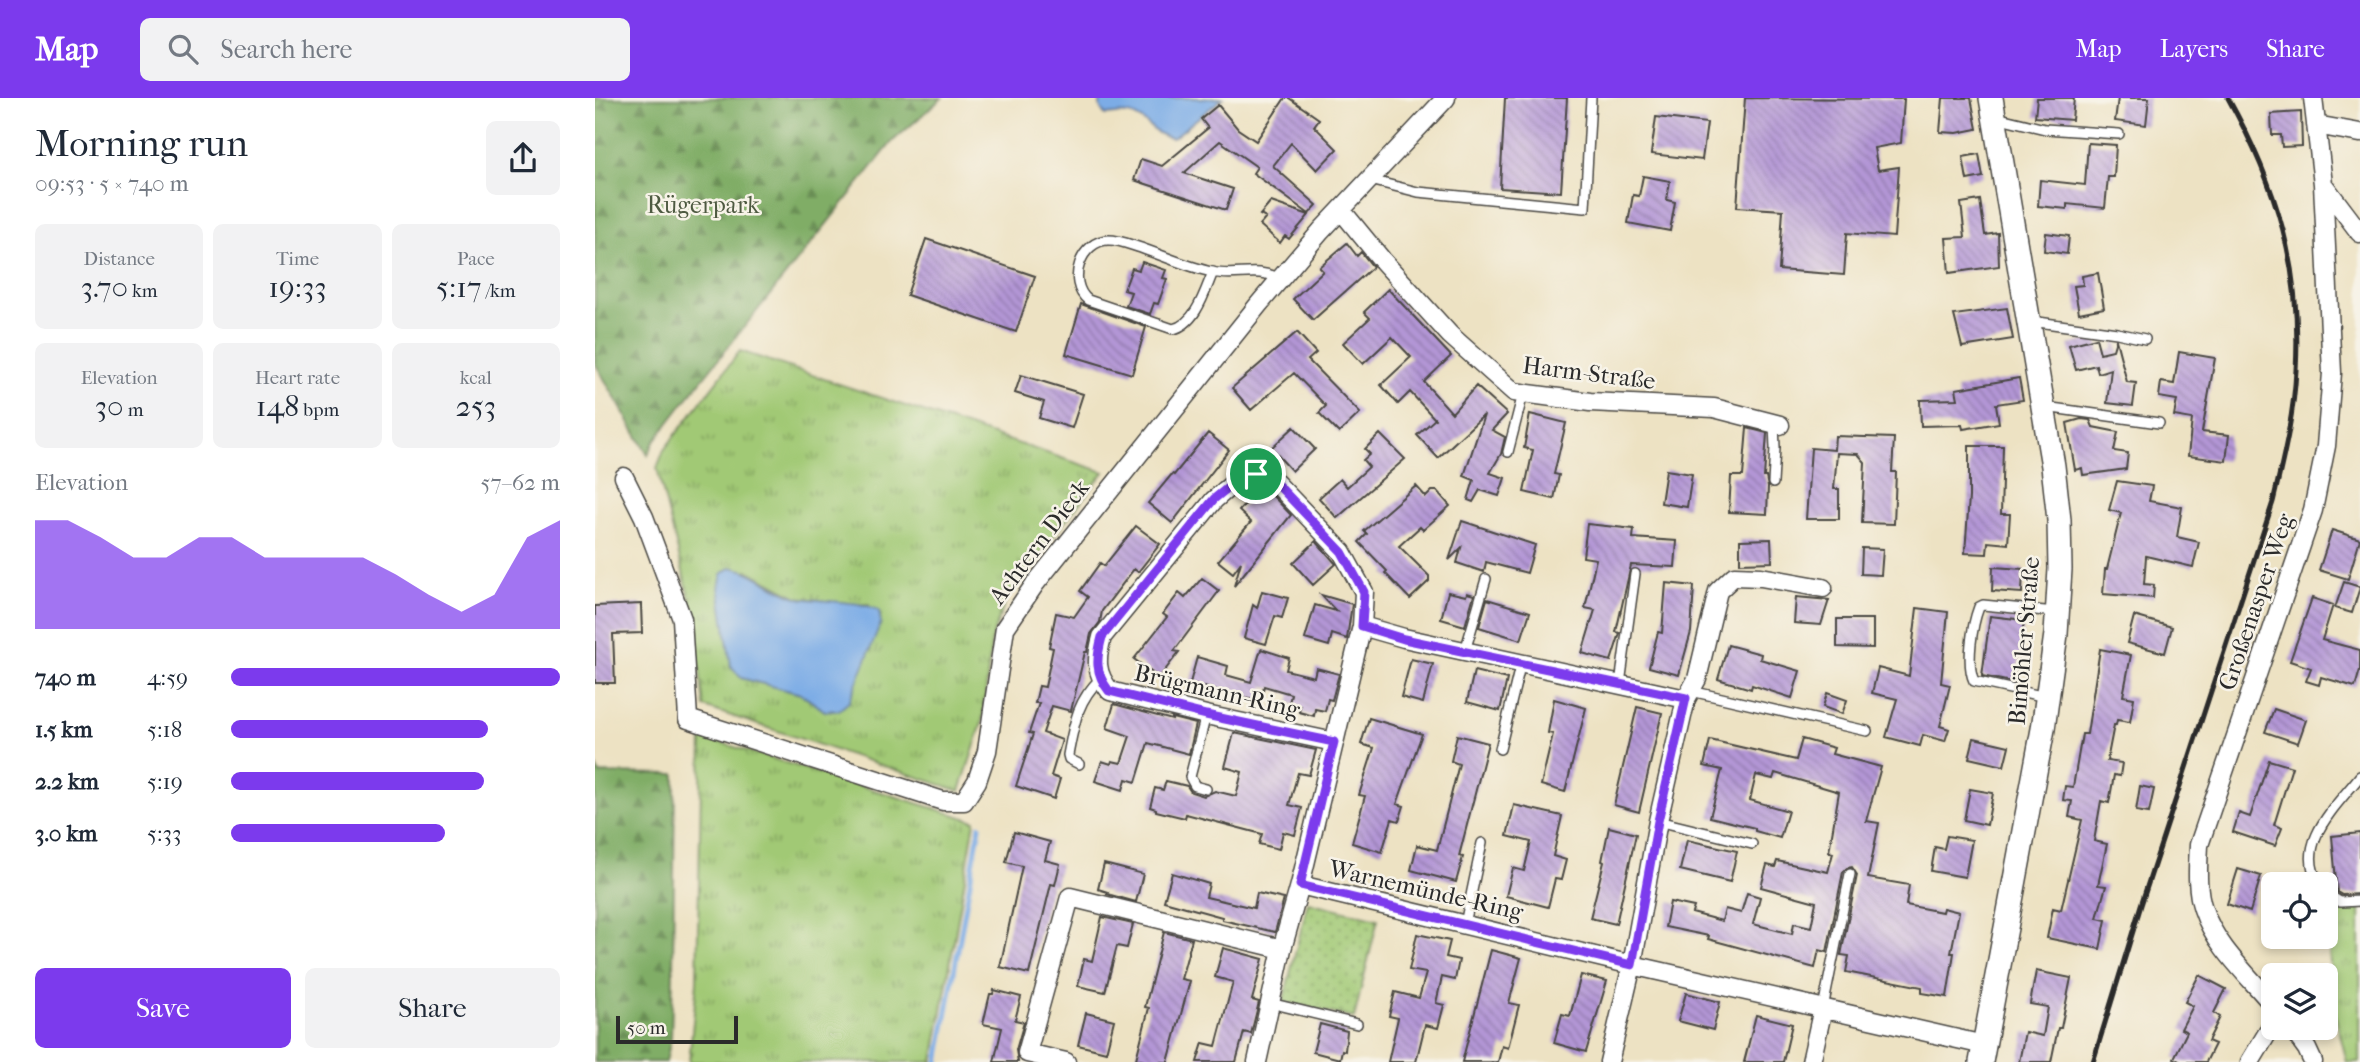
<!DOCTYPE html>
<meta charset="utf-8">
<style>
body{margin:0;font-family:"IM FELL French Canon",serif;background:#f2f2f3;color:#1f2937;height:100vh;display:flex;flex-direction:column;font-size:26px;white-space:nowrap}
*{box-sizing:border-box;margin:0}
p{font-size:23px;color:#747a83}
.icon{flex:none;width:38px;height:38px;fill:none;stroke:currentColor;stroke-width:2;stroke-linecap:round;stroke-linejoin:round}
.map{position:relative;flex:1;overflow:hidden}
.drawer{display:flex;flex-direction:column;background:#fff;width:595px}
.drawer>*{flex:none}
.buttons{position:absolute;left:1666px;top:774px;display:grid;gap:14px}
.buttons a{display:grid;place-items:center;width:77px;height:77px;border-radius:10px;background:#fff;box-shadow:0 4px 10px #0003;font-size:35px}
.scale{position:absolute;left:21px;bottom:18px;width:122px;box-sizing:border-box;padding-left:7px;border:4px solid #2b2b2b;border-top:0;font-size:19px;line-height:24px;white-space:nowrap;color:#2b2b2b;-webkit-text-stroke:5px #f7f3e8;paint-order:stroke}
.pin{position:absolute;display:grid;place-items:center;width:60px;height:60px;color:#fff;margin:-30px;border:4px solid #fff;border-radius:50%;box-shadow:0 2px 7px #0007}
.round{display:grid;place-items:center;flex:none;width:74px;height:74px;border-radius:10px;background:#f2f2f3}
.head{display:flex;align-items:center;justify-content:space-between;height:119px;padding:0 35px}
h1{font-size:38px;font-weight:600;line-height:52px}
.metrics{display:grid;grid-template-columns:repeat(3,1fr);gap:10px;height:119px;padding:7px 35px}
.metrics div{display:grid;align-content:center;border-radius:10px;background:#f2f2f3;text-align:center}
.metrics b{font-size:30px;font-weight:600}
.metrics small{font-size:19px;font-weight:400}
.metrics p{font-size:19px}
.chart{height:196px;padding:14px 35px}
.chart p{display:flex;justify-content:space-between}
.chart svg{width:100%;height:126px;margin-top:7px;fill:#7c3aed;opacity:.7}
.action{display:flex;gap:14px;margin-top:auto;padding:14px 35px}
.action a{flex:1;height:80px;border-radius:10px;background:#7c3aed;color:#fff;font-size:28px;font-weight:600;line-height:80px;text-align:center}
.action a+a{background:#f2f2f3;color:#1f2937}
ul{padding:0 35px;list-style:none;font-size:23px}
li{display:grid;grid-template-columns:112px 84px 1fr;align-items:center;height:52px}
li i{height:18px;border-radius:9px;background:#7c3aed}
header{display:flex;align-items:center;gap:42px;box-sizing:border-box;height:98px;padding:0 35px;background:#7c3aed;color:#fff}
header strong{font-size:33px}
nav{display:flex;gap:38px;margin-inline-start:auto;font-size:24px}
.search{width:490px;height:63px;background:#f2f2f3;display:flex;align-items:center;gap:18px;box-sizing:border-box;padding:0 24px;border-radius:10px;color:#747a83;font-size:26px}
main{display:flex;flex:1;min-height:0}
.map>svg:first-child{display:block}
.grass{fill:url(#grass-tufts);stroke:#667a50;stroke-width:2;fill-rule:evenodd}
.forest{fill:url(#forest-firs);stroke:#566c48;stroke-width:2}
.park{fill:url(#park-dots);stroke:#667a50;stroke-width:2}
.water{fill:#7cace6;stroke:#546c88;stroke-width:2}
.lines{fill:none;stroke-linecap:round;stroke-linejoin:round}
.stream{stroke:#7cace6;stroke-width:5}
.building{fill:url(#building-back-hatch)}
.service-casing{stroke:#484642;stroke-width:12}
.minor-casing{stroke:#484642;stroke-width:21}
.tertiary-casing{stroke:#484642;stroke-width:26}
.service{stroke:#fff;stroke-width:9}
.minor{stroke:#fff;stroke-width:18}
.tertiary{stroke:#fff;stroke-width:23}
.rail{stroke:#2b2b2b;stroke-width:5}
.route-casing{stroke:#fff;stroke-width:14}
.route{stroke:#7c3aed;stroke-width:9}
.labels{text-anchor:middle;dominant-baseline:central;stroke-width:5;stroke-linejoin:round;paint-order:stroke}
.park-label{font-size:24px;fill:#4e5a41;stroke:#f7f3e8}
.street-label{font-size:24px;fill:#2b2b2b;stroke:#f7f3e8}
</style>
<header>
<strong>Map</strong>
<div class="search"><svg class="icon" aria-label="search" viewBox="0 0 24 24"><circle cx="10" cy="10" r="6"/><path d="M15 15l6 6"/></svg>Search here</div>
<nav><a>Map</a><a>Layers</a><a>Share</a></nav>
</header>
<main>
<section class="drawer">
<div class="head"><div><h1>Morning run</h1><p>09:53 · 5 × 740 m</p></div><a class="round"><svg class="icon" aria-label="share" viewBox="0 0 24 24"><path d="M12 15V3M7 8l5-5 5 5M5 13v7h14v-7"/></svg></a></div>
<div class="metrics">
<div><p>Distance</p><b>3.70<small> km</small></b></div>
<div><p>Time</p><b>19:33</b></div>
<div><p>Pace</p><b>5:17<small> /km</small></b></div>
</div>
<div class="metrics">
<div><p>Elevation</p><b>30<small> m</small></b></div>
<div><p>Heart rate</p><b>148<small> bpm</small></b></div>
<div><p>kcal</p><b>253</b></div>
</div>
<div class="chart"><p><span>Elevation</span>57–62 m</p>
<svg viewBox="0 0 160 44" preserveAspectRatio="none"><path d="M0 44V6L10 6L20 12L30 19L40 19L50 12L60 12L70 19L80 19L90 19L100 19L110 25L120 32L130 38L140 32L150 12L160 6V44z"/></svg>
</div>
<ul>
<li><b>740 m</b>4:59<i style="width:100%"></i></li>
<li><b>1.5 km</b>5:18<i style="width:78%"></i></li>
<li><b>2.2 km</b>5:19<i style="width:77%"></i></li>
<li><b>3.0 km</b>5:33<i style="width:65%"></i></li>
</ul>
<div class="action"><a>Save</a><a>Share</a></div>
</section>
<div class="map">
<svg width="1765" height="964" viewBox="0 0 1765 964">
<defs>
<pattern id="grass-tufts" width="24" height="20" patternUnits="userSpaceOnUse" patternTransform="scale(1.75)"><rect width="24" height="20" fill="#a1c975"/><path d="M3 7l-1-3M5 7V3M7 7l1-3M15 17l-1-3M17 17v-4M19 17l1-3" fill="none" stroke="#83a360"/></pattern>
<pattern id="forest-firs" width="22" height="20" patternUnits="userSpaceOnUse" patternTransform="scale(1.75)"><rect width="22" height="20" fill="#80ad66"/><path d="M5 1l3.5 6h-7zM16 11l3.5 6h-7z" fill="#698d54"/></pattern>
<pattern id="park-dots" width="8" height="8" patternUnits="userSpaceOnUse" patternTransform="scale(1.75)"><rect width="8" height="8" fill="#a1c975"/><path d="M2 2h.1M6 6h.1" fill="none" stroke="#83a360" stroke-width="1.8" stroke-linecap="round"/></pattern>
<pattern id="building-back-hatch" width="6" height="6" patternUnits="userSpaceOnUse" patternTransform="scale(1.75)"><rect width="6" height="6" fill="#b396d6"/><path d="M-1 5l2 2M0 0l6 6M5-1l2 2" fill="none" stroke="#927bae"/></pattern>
</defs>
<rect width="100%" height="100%" fill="#f7f3e8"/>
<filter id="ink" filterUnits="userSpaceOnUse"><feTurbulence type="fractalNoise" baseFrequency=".0143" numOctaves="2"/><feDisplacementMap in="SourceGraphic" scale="14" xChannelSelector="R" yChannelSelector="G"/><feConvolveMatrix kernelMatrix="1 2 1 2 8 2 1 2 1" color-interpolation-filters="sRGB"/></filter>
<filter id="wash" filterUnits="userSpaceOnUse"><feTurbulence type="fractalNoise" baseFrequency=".00686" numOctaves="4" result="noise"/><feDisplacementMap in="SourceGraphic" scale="28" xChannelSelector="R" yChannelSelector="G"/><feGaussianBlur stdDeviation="1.57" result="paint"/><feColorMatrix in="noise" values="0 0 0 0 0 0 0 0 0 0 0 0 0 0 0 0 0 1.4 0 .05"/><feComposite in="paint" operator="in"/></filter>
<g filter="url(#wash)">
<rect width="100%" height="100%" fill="#ede2c3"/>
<!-- grass -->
<path class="grass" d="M145 253 509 374 413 497 397 539 387 625 365 693 109 609 99 518 62 370 69 352ZM152 472 202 499 258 507 274 506 230 613 206 596 146 580Z
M107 639 380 723 338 964H94L102 884Z
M1739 805 1740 813 1765 811V964H1752L1739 912 1731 818V806Z"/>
<!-- forest -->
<path class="forest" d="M0 0H347L298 43 98 293 59 344 53 357 0 265Z
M0 667 4 675 80 676 78 876 76 940 71 964H0Z"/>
<!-- park -->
<path class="park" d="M713 804 783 821 759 920 688 904Z"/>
<!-- water -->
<path class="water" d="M505 0H628L578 40C558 39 552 19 533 16 526 14 517 17 510 17L505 9Z
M136 469C163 474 182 495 205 500 228 504 267 502 284 513L286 525 254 604 244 612 230 613 206 596 146 580 136 568 124 489 127 476Z"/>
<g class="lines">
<!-- stream -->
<path class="stream" d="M343 964 385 728"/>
</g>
<g id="blocks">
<!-- building -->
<path class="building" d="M690 0H694L724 21 719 28 742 51 722 72 696 45 678 68 722 107 714 116 658 75 662 69 625 43 589 75 638 91 631 112 539 82 546 61 567 68 613 30 606 21 623 7 643 31 661 43Z
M910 0H972L966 94 905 90Z
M1150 0 1309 1 1306 45 1279 50 1283 72 1304 69 1299 139 1252 135 1249 177 1184 172 1188 112 1142 109Z
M1348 0H1376L1382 31 1362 35 1345 34Z
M1442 0H1479L1477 22 1440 19Z
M1523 0H1554L1551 27 1520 23Z
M1706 14 1707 48 1687 49 1686 37H1677L1676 16Z
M1061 19 1112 25 1107 62 1056 56Z
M1493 45 1521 47 1519 79H1513L1510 110 1472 106V111L1443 108 1445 82 1490 87Z
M1384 56 1388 79 1372 82 1368 59Z
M1048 78 1075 83 1072 102 1080 104 1075 133 1033 125 1038 97 1044 98Z
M1385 102 1390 137 1403 135 1404 168 1354 175 1351 140 1370 139 1366 105Z
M676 104 714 117 694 141 690 138 685 145 665 127 671 120 665 117Z
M1451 135 1474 138 1472 156 1449 153Z
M331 141 440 178 421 234 312 197Z
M752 145 762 158 766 154 778 169 718 222 698 201 728 173 724 169Z
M547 164 571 172 568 180 572 181 563 206 559 205 555 216 531 208 536 194 529 192 537 170 544 172Z
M1503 175 1509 210 1484 215 1479 188 1488 187 1487 178Z
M793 191 856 258 829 284 857 315 881 288 912 316 897 332 910 339 906 356 895 375 910 380 904 398 885 392 878 404 873 402 879 382 869 378 889 317 843 360 822 337 840 321 815 294 803 306 786 287 816 259 797 239 768 266 748 245 775 220 769 214Z
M486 206 551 229 537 276 471 256Z
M1412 210 1418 241 1367 249 1359 217Z
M702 234 721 255 713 262 765 315 744 335 724 315 731 308 699 275 656 312 637 290Z
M1501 240 1505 255 1518 252 1521 242 1532 284 1541 285 1538 308 1512 305 1516 271 1503 275 1501 267 1481 272 1474 247Z
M1584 254 1620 260 1607 334 1634 337 1631 363 1593 358 1597 321 1579 318 1582 302 1564 299 1566 284 1579 286Z
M426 277 488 296 477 330 444 320 449 304 420 295Z
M1424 280 1428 302 1401 306 1404 325 1368 331 1367 327 1326 328 1325 302 1363 301 1361 291Z
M935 316 971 325 959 376 964 377 959 401 929 394 938 352 929 350Z
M1486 321 1495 322 1498 329 1523 334 1519 353 1533 355 1531 371 1488 377 1487 370 1480 372 1472 325Z
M699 329 720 351 697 373 676 350Z
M1152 330 1172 335 1169 379H1171L1173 389 1172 416 1134 414 1136 378H1148Z
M613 335 634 352 577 425 553 405 577 376 579 377Z
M785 336 810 361 742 420 724 400 745 381 752 389 774 369 768 362 775 356 770 351Z
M1240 338 1299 340 1297 374H1301L1299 426 1267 425 1270 364 1263 356 1242 355 1239 391H1244V421H1211L1216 350 1239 352Z
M1374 348H1408L1406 416H1415L1413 446 1393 444 1392 456 1370 455 1374 399Z
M1071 372 1097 376 1092 409 1066 405Z
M1522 383 1557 388 1554 403 1587 409 1582 439 1604 444 1598 469 1551 458 1549 486 1559 487 1558 500 1508 496 1510 471H1512L1526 415 1514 412Z
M821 388 831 399 837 393H842L855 408 828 432 825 429 804 448 834 478V483L815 501 790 475 792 473 764 444 772 436 769 433Z
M674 394 696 417 639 488 646 464 638 475 623 463 656 424 644 413 659 396 667 403Z
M867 423 940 447 932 475 891 464 889 474 862 465 866 450 854 462Z
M992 426 1039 431 1038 440 1082 443 1080 469 1036 467 1021 534 1025 535 1016 563 987 555 1000 512 990 510 1001 461 988 459Z
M541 428 565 446 543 474 539 471 507 513 505 524 496 536 492 554H490L476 613 457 608 448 635 467 642 456 678 465 681 459 701 421 688 438 636 434 635 444 605H440L444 588 450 589 458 550 454 549 461 515 479 519 493 499 485 493 505 465 509 468Z
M1737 432 1765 441 1753 481 1724 472Z
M1176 441 1177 464 1145 465V442Z
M721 443 741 466 718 487 698 465Z
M1267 450 1288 451 1286 477 1266 476Z
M1398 469 1428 471 1427 495 1397 493Z
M607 480 624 493 579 553 584 554 564 580 539 561 572 519 568 516 584 495 590 500Z
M1749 484 1765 489 1757 515 1740 510Z
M1071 485 1099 488 1096 534 1084 577 1054 569 1063 534 1067 535Z
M667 493 693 500 687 520 680 518 671 546 649 540 658 507 662 510Z
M853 494 871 498 872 495 879 497 870 528 846 521Z
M726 497 757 506 752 541 737 536 734 548 710 541 720 507 741 513Z
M1201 499 1234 502 1226 527 1199 525Z
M1717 500 1738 507 1727 542 1765 552V572L1760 589 1726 579 1724 587 1711 583 1716 570 1695 563Z
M892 501 935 514 926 542 884 529Z
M46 506 47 535 18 536 20 585H0V508Z
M1322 510 1353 514 1346 585 1355 587 1345 628 1354 631 1350 643 1328 637 1325 648 1291 639 1302 601 1277 595 1283 570 1314 578Z
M1395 518 1429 522 1421 585 1387 578Z
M1539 518 1577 529 1570 555 1532 545Z
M1242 521H1278V550L1242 549Z
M1133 547 1166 556 1165 561 1205 573 1197 600 1157 587 1156 591 1123 581Z
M666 551 694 560 691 572 719 579 721 570 744 576 737 602 733 601 730 613 720 611 719 618 704 614 705 608 694 605 696 596 669 588 665 603 595 585 602 559 633 568 631 577 656 584Z
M1505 551 1536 557 1528 598 1539 600 1535 624 1522 622 1521 627H1519L1512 663 1527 665 1525 678 1519 677 1514 705 1506 703 1499 743 1512 746 1503 787 1511 788 1502 820 1511 822 1505 851 1452 840 1458 810 1466 812 1487 722 1474 719 1477 703 1468 702 1470 688 1478 689 1487 636H1492Z
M816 561 838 566 828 605 806 599Z
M879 573 912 581 905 613 872 604Z
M1232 595 1252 602 1247 616 1228 609Z
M959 601 991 610 970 694 946 687 958 636 953 635Z
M519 606 577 622V620L601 626 594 656 553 645 541 684 531 681 528 692 500 683 507 663 516 666 517 663 526 665 535 638 512 630Z
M1042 609 1067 615 1044 714 1019 707Z
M1679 611 1711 622 1703 645 1670 634Z
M774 620 827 636 802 706 809 708 804 723 797 721 787 754 757 745 770 698 764 697 779 650 766 646Z
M639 635 721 652 714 677 703 675 694 707 707 710 700 737 688 734 684 751 664 746 667 736 591 716 590 720 561 713V711L555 709 560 690 568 692 571 683 592 688 596 694 609 698 620 693 641 698 647 674 630 669Z
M862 637 893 645 864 758 868 759 861 784 816 772 822 747 842 752 864 666 856 663Z
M1379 640 1414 648 1409 668 1374 660Z
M1207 641 1239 650 1237 656 1286 669 1271 723 1284 725 1273 780 1314 787 1311 807 1347 814 1348 810 1364 814 1356 855H1359L1352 899 1327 895V889L1251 874 1254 858 1246 857 1262 777 1257 769 1252 770 1248 774 1232 854 1224 852 1220 870 1113 841 1114 838 1070 829 1075 804 1099 809 1097 815 1127 823 1130 811 1146 815 1152 795 1165 799 1158 826 1197 836 1199 825 1216 829 1221 804 1166 789 1172 767 1180 769 1182 763 1233 774 1238 755 1234 754 1244 694 1180 675 1178 681 1161 677 1155 702 1193 713 1185 740 1160 733V730L1115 719 1127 672 1109 668 1115 642 1201 662Z
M1674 662 1697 669 1679 727 1687 730 1680 748 1638 734 1644 715 1655 719Z
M1545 688 1559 691 1554 715 1541 713Z
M1375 691 1398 695 1392 727 1369 722Z
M919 707 967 718 958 758 971 762 966 782 960 781 953 809 911 798 918 770 929 773 936 744 912 738Z
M1014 729 1041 736 1021 826 995 820 1009 764 1007 763Z
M419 734 455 744 450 762 465 766 460 787 456 786 434 876 405 869 427 768 411 764Z
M1765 735V796L1747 797 1742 794 1737 738Z
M1352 738 1377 742 1370 779 1336 773 1340 749 1349 751Z
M1092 742 1142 753 1135 784 1085 772Z
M509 766 548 776 541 804 512 796 513 794 503 791Z
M1643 771 1666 778 1655 814 1632 806Z
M577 775 614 786 611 799 659 810 662 795 689 801 680 834 627 822V819L569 803Z
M507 819 538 826 532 850 522 848 510 894 483 888 489 861 497 863Z
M569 834 597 841 586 881 595 883 573 964H554L541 961 554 910 550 909Z
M822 836 855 843 851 859 864 862 860 882 847 879 841 905 849 907 843 930 830 927 821 964H793L803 920 794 918 800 894 824 900 831 875 814 872Z
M628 850 668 861 657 902 664 904 656 936 649 934 641 964H602L608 945 621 948 638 884 620 879Z
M896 852 926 860 914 905 924 907 913 950 907 948 903 964H867Z
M1441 873 1476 880 1466 930H1463L1456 964H1424L1430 934 1448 938 1453 909 1435 906Z
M986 877 1012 883 991 954 959 945 967 916 975 918Z
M1604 877 1631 891 1619 915 1625 919 1613 943 1620 946 1611 964H1586L1579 960 1592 934 1586 931 1598 908 1590 904Z
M399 892 426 899 420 922 429 924 421 952 423 964H399L407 930 388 926 395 896H398Z
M1091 895 1125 904 1118 932 1083 923Z
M491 915 519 922 511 954 483 947Z
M1161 917 1197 926 1188 964H1149Z
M725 926 752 933 750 953 747 952 745 961 718 954Z"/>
</g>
</g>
<g filter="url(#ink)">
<use href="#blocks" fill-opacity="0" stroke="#484642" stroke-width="2"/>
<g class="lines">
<!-- service casing -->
<g class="service-casing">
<path id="service" d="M1401 19 1450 31 1524 36
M775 82 823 94 990 110 996 0
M618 174C610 193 601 226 578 231L493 202C471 184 486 142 514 142 525 142 536 147 546 150 569 158 593 169 617 174 643 180 659 168 686 181
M1436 223 1522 235 1550 241
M1450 309 1564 325
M913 354 928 296
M1178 385 1180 350 1179 325
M870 553 891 481
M1025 586 1040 476
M1096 593 1272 633
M1451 599 1379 583C1371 566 1377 527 1384 509L1388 507 1461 514
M611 617 595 679 600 688 611 691
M905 651 926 564
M484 666 474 661 473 657C479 626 482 603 505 581
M1063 723 1157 746
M1724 786C1699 745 1741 709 1765 678
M1731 795 1745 804 1765 803
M870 826 887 745
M675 905 762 926
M1228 910 1255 776"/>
</g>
<!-- minor casing -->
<g class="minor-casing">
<path id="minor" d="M1721 27 1765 35
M1728 86 1765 135
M746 112 787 162 855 237 919 294 995 304 1119 310 1185 327
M29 379 49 419 87 521 93 621 348 703H369L382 683 392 653 410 530 440 486 664 206 726 133 851 0
M767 528 809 540 1091 601
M739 644 611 617 515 593C500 575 501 561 507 539L619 402 641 383 661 376 681 385 747 454 769 494 767 528 705 787 1037 867 1389 947
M1678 907C1654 878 1620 848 1608 811 1601 791 1603 768 1604 747L1718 412 1731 348 1737 275 1728 86 1718 0
M1696 929 1712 951 1718 964
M471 964 432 955 475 799 687 851
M662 964 687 851 705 787
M1014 964 1037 867 1063 723 1091 601 1102 581 1123 493 1139 478 1166 479 1228 490
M1216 964 1228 910
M1655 964 1678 926"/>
</g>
<!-- tertiary casing -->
<g class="tertiary-casing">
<path id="tertiary" d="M1386 964 1448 631 1461 536 1465 471 1464 422 1458 368 1396 0"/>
</g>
<!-- service -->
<use href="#service" class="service"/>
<!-- minor -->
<use href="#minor" class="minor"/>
<!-- tertiary -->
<use href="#tertiary" class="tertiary"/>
<!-- rail -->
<path class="rail" d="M1498 964 1546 807 1678 404C1688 361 1699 317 1701 272 1707 170 1682 88 1633 0"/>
</g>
</g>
<g class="lines" filter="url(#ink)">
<!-- route casing -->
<g class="route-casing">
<path id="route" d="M661 376 681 385 747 454 769 494 767 528 809 541 1091 600 1063 723 1037 867 705 787 739 644 611 617 514 593C500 575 501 561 507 539L619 401 641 383Z"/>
</g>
<!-- route -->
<use href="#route" class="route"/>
</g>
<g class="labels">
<!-- park labels -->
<g class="park-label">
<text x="108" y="107">Rügerpark</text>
</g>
<!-- street labels -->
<g class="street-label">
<text transform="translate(994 275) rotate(7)">Harm-Straße</text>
<text transform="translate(444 444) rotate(-53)">Achtern Dieck</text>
<text transform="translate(1661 504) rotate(-71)">Großenasper Weg</text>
<text transform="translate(1429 543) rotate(-85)">Bimöhler Straße</text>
<text transform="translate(622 593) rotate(13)">Brügmann-Ring</text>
<text transform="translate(831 792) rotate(13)">Warnemünde-Ring</text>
</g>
</g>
</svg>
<div class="buttons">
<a><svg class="icon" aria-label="locate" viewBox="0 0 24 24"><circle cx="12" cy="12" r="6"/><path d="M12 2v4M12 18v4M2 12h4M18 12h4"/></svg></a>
<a><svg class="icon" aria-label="layers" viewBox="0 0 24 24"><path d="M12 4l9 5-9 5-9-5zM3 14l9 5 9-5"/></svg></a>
</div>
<div class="scale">50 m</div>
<div class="pin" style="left:661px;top:376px;background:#1e9e55"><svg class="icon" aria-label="arrive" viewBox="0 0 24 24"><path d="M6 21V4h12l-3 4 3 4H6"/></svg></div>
</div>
</main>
